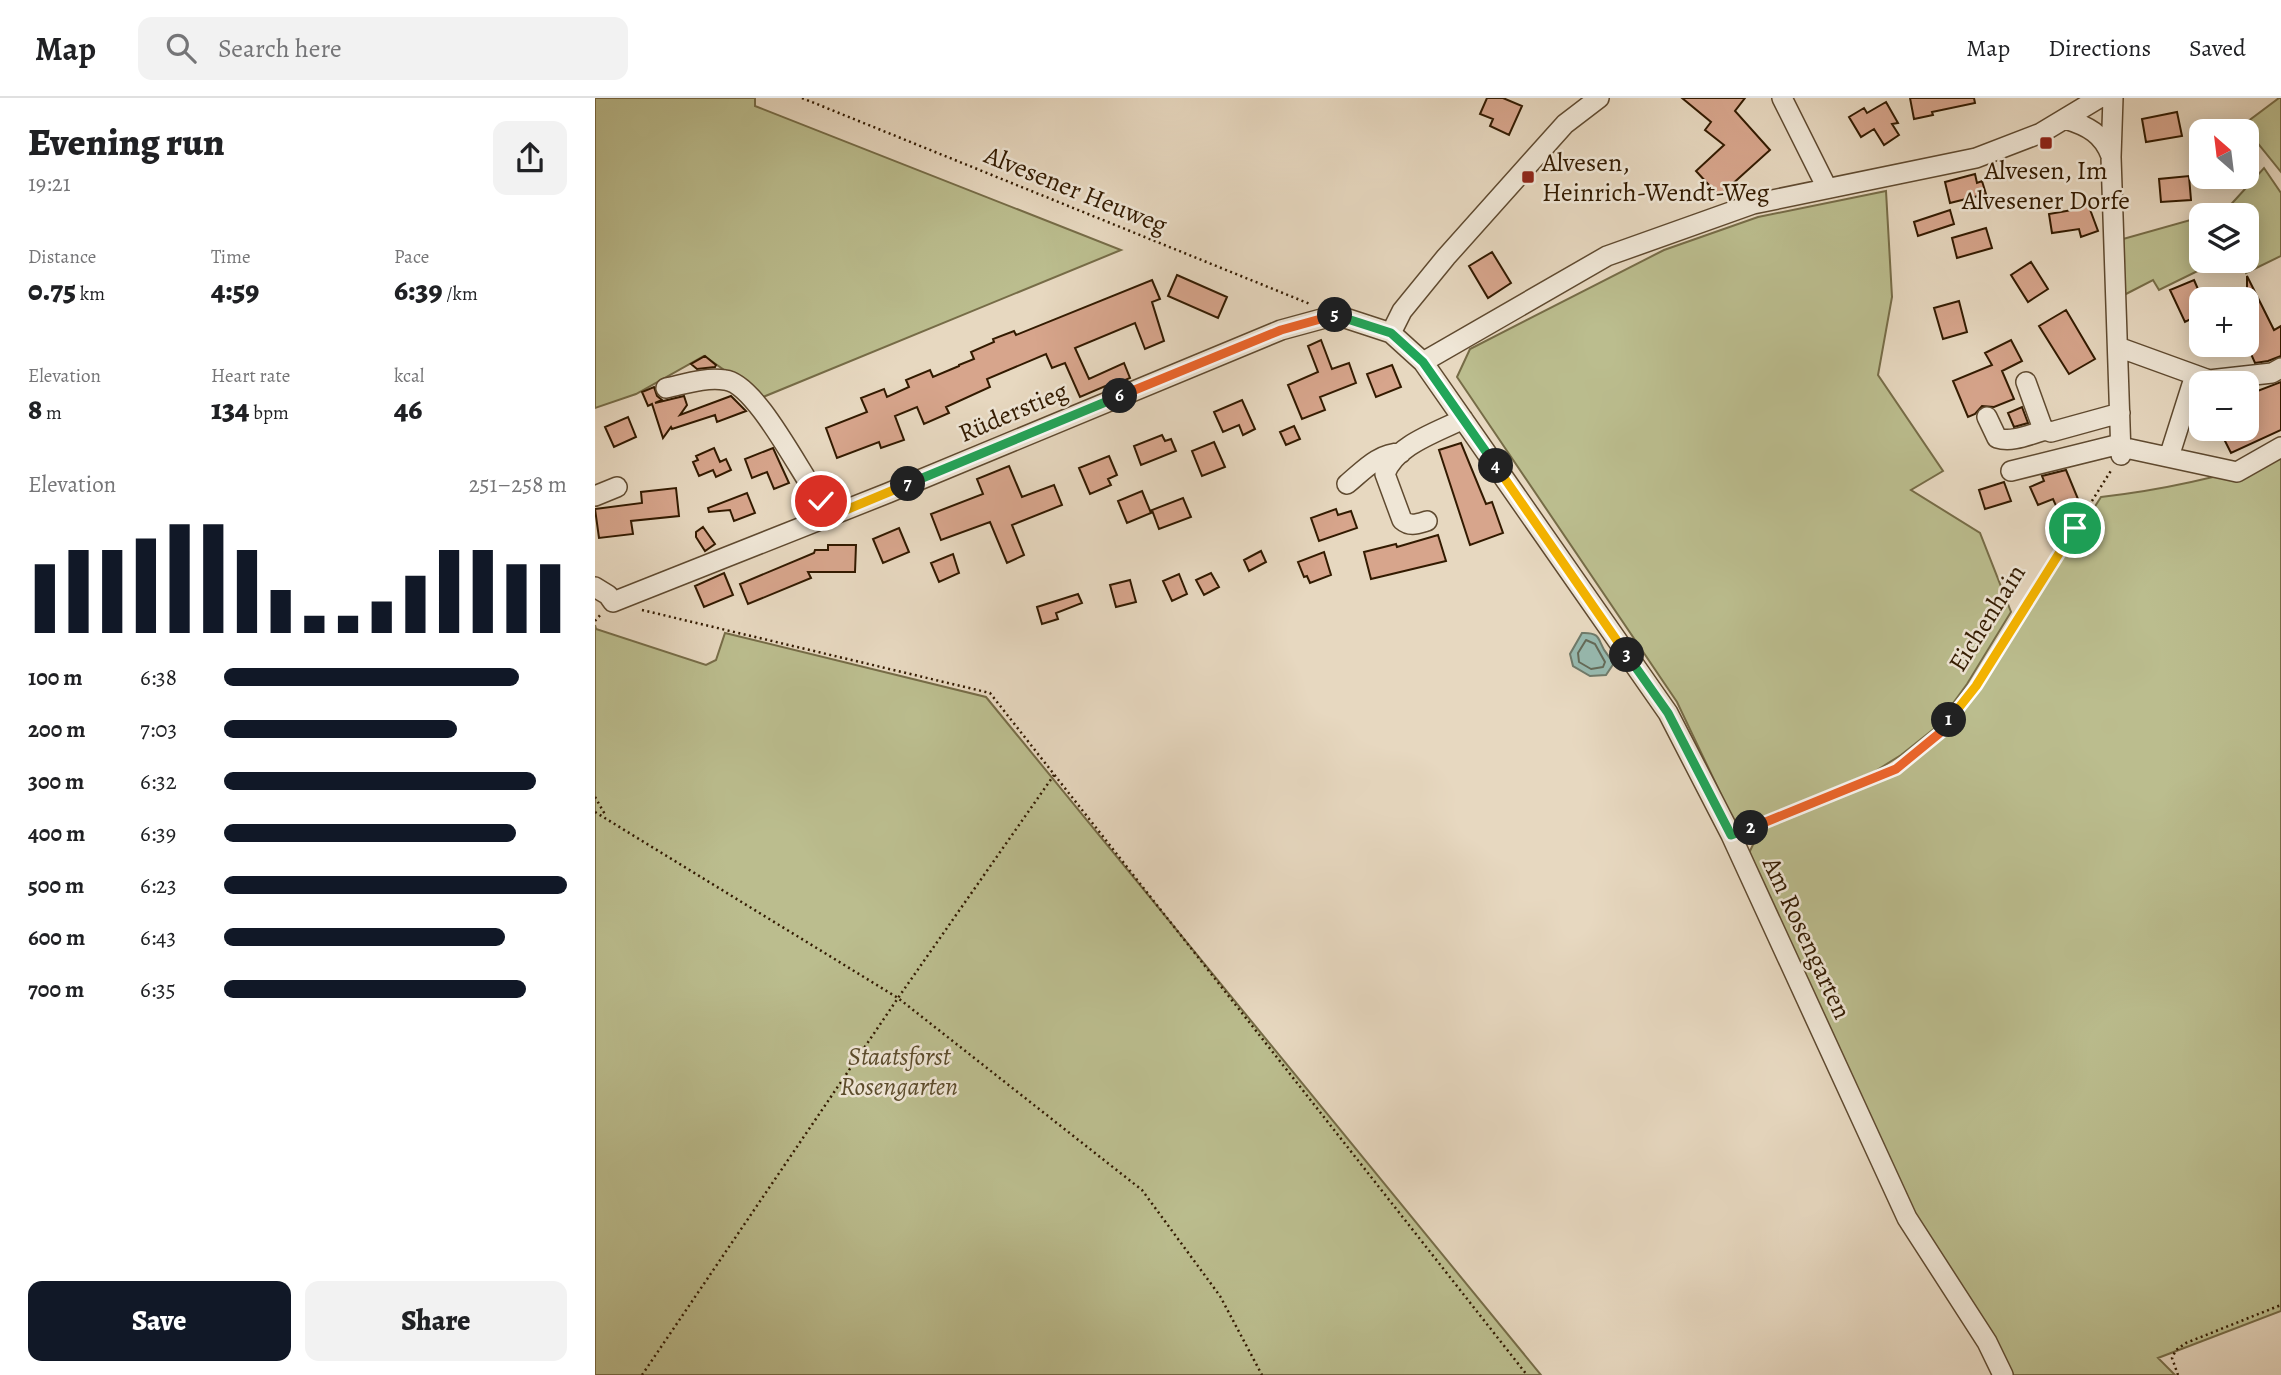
<!DOCTYPE html>
<meta charset="utf-8">
<style>
body{margin:0;font-family:Alegreya,serif;background:#f2f2f2;color:#202124;height:100vh;display:flex;flex-direction:column;font-size:26px;white-space:nowrap}
*{box-sizing:border-box;margin:0}
p{font-size:23px;color:#757577}
.icon{flex:none;width:38px;height:38px;fill:none;stroke:currentColor;stroke-width:2;stroke-linecap:round;stroke-linejoin:round}
.map{position:relative;flex:1;overflow:hidden}
.panel{display:flex;flex-direction:column;background:#fff;width:595px}
.panel>*{flex:none}
.needle{width:46px;rotate:332deg}
.fabs{position:absolute;left:1594px;top:21px;display:grid;gap:14px}
.fabs a{display:grid;place-items:center;width:70px;height:70px;border-radius:14px;background:#fff;box-shadow:0 4px 18px #0003;font-size:35px}
.pin{position:absolute;display:grid;place-items:center;width:60px;height:60px;color:#fff;margin:-30px;border:4px solid #fff;border-radius:50%;box-shadow:0 2px 7px #0007}
.km{position:absolute;width:35px;height:35px;margin:-18px;border-radius:50%;background:#222;color:#fff;font-size:19px;line-height:35px;text-align:center}
.round{display:grid;place-items:center;flex:none;width:74px;height:74px;border-radius:14px;background:#f2f2f2}
.head{display:flex;align-items:center;justify-content:space-between;height:119px;padding:0 28px}
h1{font-size:38px;font-weight:800;line-height:52px}
.figures{display:grid;grid-template-columns:repeat(3,1fr);gap:10px;height:119px;padding:7px 28px}
.figures div{display:grid;align-content:center}
.figures b{font-size:30px;font-weight:800}
.figures small{font-size:19px;font-weight:400}
.figures p{font-size:19px}
.chart{height:196px;padding:14px 28px}
.chart p{display:flex;justify-content:space-between}
.chart svg{width:100%;height:126px;margin-top:7px;stroke:#111827;stroke-width:6}
.cta{display:flex;gap:14px;margin-top:auto;padding:14px 28px}
.cta a{flex:1;height:80px;border-radius:14px;background:#111827;color:#fff;font-size:28px;font-weight:800;line-height:80px;text-align:center}
.cta a+a{background:#f2f2f2;color:#202124}
ul{padding:0 28px;list-style:none;font-size:23px}
li{display:grid;grid-template-columns:112px 84px 1fr;align-items:center;height:52px}
li i{height:18px;border-radius:9px;background:#111827}
header{display:flex;align-items:center;gap:42px;box-sizing:border-box;height:98px;padding:0 35px;background:#fff;border-bottom:2px solid #e0e0e0}
header strong{font-size:33px}
nav{display:flex;gap:38px;margin-inline-start:auto;font-size:24px}
.search{width:490px;height:63px;background:#f2f2f2;display:flex;align-items:center;gap:18px;box-sizing:border-box;padding:0 24px;border-radius:14px;color:#757577;font-size:26px}
main{display:flex;flex:1;min-height:0}
.map>svg:first-child{display:block}
.green{fill:#bbbd8e;stroke:#766c47;stroke-width:2}
.water{fill:#97bab0;stroke:#6f7a6a;stroke-width:2}
.lines{fill:none;stroke-linecap:round;stroke-linejoin:round}
.shore{stroke:#646a58;stroke-width:2}
.building{fill:#d7a58c;stroke:#321a00;stroke-width:2}
.minor-casing{stroke:#5f4a30;stroke-width:22}
.path{stroke:#321a00;stroke-width:2.5;stroke-dasharray:2 3.5;stroke-linecap:butt}
.minor{stroke:#efe6d6;stroke-width:19}
.split-1-casing{stroke:#fff;stroke-width:14}
.split-2-casing{stroke:#fff;stroke-width:14}
.split-3-casing{stroke:#fff;stroke-width:14}
.split-4-casing{stroke:#fff;stroke-width:14}
.split-5-casing{stroke:#fff;stroke-width:14}
.split-6-casing{stroke:#fff;stroke-width:14}
.split-7-casing{stroke:#fff;stroke-width:14}
.split-8-casing{stroke:#fff;stroke-width:14}
.split-1{stroke:#f5b400;stroke-width:9}
.split-2{stroke:#f0652b;stroke-width:9}
.split-3{stroke:#22a559;stroke-width:9}
.split-4{stroke:#f5b400;stroke-width:9}
.split-5{stroke:#22a559;stroke-width:9}
.split-6{stroke:#f0652b;stroke-width:9}
.split-7{stroke:#22a559;stroke-width:9}
.split-8{stroke:#f5b400;stroke-width:9}
.poi-dot{fill:#8f2418;stroke:#efe6d6;stroke-width:2.5}
.labels{text-anchor:middle;dominant-baseline:central;stroke-width:5;stroke-linejoin:round;paint-order:stroke}
.poi-label{font-size:26px;fill:#321a00;stroke:#efe6d6;text-anchor:start}
.street-label{font-size:26px;fill:#321a00;stroke:#efe6d6}
.park-label{font-size:26px;font-style:italic;fill:#5b4b2b;stroke:#efe6d6}
</style>
<header>
<strong>Map</strong>
<div class="search"><svg class="icon" aria-label="search" viewBox="0 0 24 24"><circle cx="10" cy="10" r="6"/><path d="M15 15l6 6"/></svg>Search here</div>
<nav><a>Map</a><a>Directions</a><a>Saved</a></nav>
</header>
<main>
<section class="panel">
<div class="head"><div><h1>Evening run</h1><p>19:21</p></div><a class="round"><svg class="icon" aria-label="share" viewBox="0 0 24 24"><path d="M12 15V3M7 8l5-5 5 5M5 13v7h14v-7"/></svg></a></div>
<div class="figures">
<div><p>Distance</p><b>0.75<small> km</small></b></div>
<div><p>Time</p><b>4:59</b></div>
<div><p>Pace</p><b>6:39<small> /km</small></b></div>
</div>
<div class="figures">
<div><p>Elevation</p><b>8<small> m</small></b></div>
<div><p>Heart rate</p><b>134<small> bpm</small></b></div>
<div><p>kcal</p><b>46</b></div>
</div>
<div class="chart"><p><span>Elevation</span>251–258 m</p>
<svg viewBox="0 0 160 44" preserveAspectRatio="none"><path d="M5 44V20M15 44V15M25 44V15M35 44V11M45 44V6M55 44V6M65 44V15M75 44V29M85 44V38M95 44V38M105 44V33M115 44V24M125 44V15M135 44V15M145 44V20M155 44V20"/></svg>
</div>
<ul>
<li><b>100 m</b>6:38<i style="width:86%"></i></li>
<li><b>200 m</b>7:03<i style="width:68%"></i></li>
<li><b>300 m</b>6:32<i style="width:91%"></i></li>
<li><b>400 m</b>6:39<i style="width:85%"></i></li>
<li><b>500 m</b>6:23<i style="width:100%"></i></li>
<li><b>600 m</b>6:43<i style="width:82%"></i></li>
<li><b>700 m</b>6:35<i style="width:88%"></i></li>
</ul>
<div class="cta"><a>Save</a><a>Share</a></div>
</section>
<div class="map">
<svg width="1686" height="1277" viewBox="0 0 1686 1277">
<rect width="100%" height="100%" fill="#e7d8c0"/>
<filter id="stains"><feTurbulence type="fractalNoise" baseFrequency=".00286" numOctaves="4"/><feColorMatrix values="0 0 0 0 .2 0 0 0 0 .09 0 0 0 0 .02 0 0 0 .5 -.17"/></filter>
<radialGradient id="worn" r=".72"><stop offset=".6" stop-color="#630" stop-opacity="0"/><stop offset="1" stop-color="#630" stop-opacity=".3"/></radialGradient>
<!-- green -->
<path class="green" d="M0 0H160V8L526 152 168 299 109 258 41 296 0 310Z
M1684 0H1686V74L1648 27Z
M1669 70 1686 95V158L1651 175 1647 163H1652V117H1614L1630 113Z
M1291 93 1297 199 1283 277 1348 373 1316 392 1385 435 1416 514 1372 586 1340 630 1306 657 1279 674 1142 730 1082 604 862 279 875 251 1069 152 1163 119Z
M1606 119V163H1623L1564 192 1558 182 1529 197 1528 141Z
M1686 360V1213L1563 1260 1580 1277H1416L1331 1139 1154 755 1165 732 1305 673 1350 636 1384 590 1506 399C1569 392 1626 379 1686 360Z
M0 527 1 531 111 567 121 562 130 535 391 599 946 1277H0Z"/>
<!-- water -->
<path class="water" d="M987 535C1008 534 1002 544 1012 556 1014 559 1017 562 1019 565L1011 577 995 578 978 568 975 556Z"/>
<g class="lines">
<!-- shore -->
<path class="shore" d="M991 542 1000 546 1010 564 1008 569 996 571 984 564 983 555Z"/>
</g>
<!-- building -->
<path class="building" d="M892 0H908L927 8 914 37 895 28 898 21 885 16Z
M1087 0H1150L1140 13 1175 52 1124 98 1101 73 1129 47 1110 32 1116 24Z
M1315 0H1379L1380 5 1337 14 1338 17 1319 21Z
M1291 4 1303 25 1297 26 1304 37 1289 47 1279 31 1266 39 1254 19 1269 10 1272 15Z
M1582 14 1587 38 1551 44 1547 21Z
M1380 76 1382 85 1387 83 1391 96 1355 105 1350 84Z
M1594 78 1596 102 1566 104 1564 81Z
M1493 106 1503 133 1486 139 1484 131 1457 135 1454 116 1477 112Z
M1355 112 1359 126 1323 138 1319 124Z
M1391 130 1397 150 1362 160 1357 140Z
M897 154 916 185 893 200 874 168Z
M1436 164 1453 191 1433 204 1416 177Z
M582 177 632 199 623 220 573 198Z
M1652 178 1679 232 1686 228V258L1673 263 1660 265 1652 247Z
M557 182 565 201 557 204 569 243 550 251 540 225 480 250 494 281 529 265 535 280 523 285 522 283 485 299 470 265 457 270 451 256 392 281 395 289 351 309 354 315 329 326 322 309 300 318 309 342 286 350 284 344 242 360 231 330 272 314 266 300 289 291 292 299 314 289 311 282 335 272 338 279 364 268V267L379 261 376 254 399 244 398 241 419 233 421 237Z
M1599 182 1606 198V216L1590 224 1575 192Z
M1364 203 1372 234 1348 241 1339 210Z
M1471 212 1500 261 1474 276 1444 228Z
M726 242 737 271 754 265 761 285 725 299 730 312 707 321 693 287 723 274 713 248Z
M1416 242 1427 263 1407 273 1419 301 1399 309 1387 308 1380 316 1373 319 1358 283 1397 267 1390 255Z
M110 258 121 267 120 269 102 271 96 266Z
M797 267 806 289 781 299 772 276Z
M1686 284V332L1636 355 1624 331H1652V297Z
M59 289 62 298 67 302 60 305 89 298 92 307 85 317 136 298 151 313 122 324 120 317 77 331 76 329 68 340 57 306 53 308 47 294Z
M647 302 660 331 648 337 644 327 628 334 619 314Z
M1427 309 1433 325 1419 329 1413 315Z
M33 319 41 339 19 349 10 329Z
M699 328 705 341 691 347 685 334Z
M567 337 570 343 576 341 581 353 546 367 539 348Z
M619 344 630 369 607 378 597 353Z
M866 345 891 406 897 404 908 435 875 447 844 352Z
M119 350 125 364 131 361 136 372 121 379 118 372 104 378 98 364 103 362 101 358Z
M178 350 194 385 179 391 172 374 157 380 150 361Z
M514 358 522 377 513 381 516 387 495 396 484 370Z
M414 368 427 399 459 387 467 407 417 427 429 457 412 465 395 424 346 442 336 416 388 396 382 381Z
M1471 372 1483 401 1462 410 1458 401 1443 407 1435 389 1449 383 1447 378Z
M1409 384 1416 403 1390 411 1384 392Z
M81 390 84 418 36 423 38 436 4 440 0 411 47 405 46 394Z
M547 393 556 415 532 425 523 403Z
M152 395 160 415 139 423 135 412 114 414 113 410Z
M588 400 596 419 564 431 557 412Z
M741 411 743 417 756 413 762 430 724 443 716 420Z
M108 429 120 446 110 453 101 439V434Z
M304 430 314 454 288 465 278 441Z
M843 437 851 463 776 481 769 454 801 446 802 449Z
M233 447H261L260 474H213L216 480 153 506 145 486 219 455 220 452H233Z
M666 453 671 464 654 473 649 462Z
M729 454 736 477 715 485 712 478 709 479 703 464Z
M358 456 364 475 344 484 336 465Z
M129 475 138 497 109 509 100 488Z
M616 475 624 489 609 497 601 482Z
M584 476 592 496 577 503 568 483Z
M535 482 541 504 521 509 515 487Z
M483 496 487 505 461 515 463 521 447 526 442 509Z"/>
<g class="lines">
<!-- minor casing -->
<g class="minor-casing">
<path id="minor" d="M1187 0 1232 90
M1518 0 1516 59 1526 357
M1470 21C1493 28 1508 36 1516 58
M796 235 807 213 851 159 970 26 1004 0
M1523 249 1614 282 1677 275 1686 270
M828 264 1012 158 1158 106 1381 60 1446 35 1504 0
M1431 284 1448 331 1456 334 1525 315
M71 290C90 286 110 279 130 282 161 285 206 377 226 403L234 419
M1392 319 1402 340C1418 345 1435 336 1451 332
M1526 349 1642 374 1686 349
M1574 359 1600 277
M1416 373 1525 346
M752 386C768 373 783 355 806 355
M0 398 22 389
M832 423C822 426 815 429 807 422L790 376C800 347 843 334 868 321
M0 489 13 497 18 504 293 395 686 232 741 217 796 235 828 264 1073 615 1136 737 1312 1120 1392 1244 1408 1277"/>
</g>
<!-- path -->
<path class="path" d="M207 0 715 206
M47 512 395 595 932 1277
M0 523 7 515
M0 699 11 718
M0 714 303 900 547 1092 625 1198 667 1277
M1152 731 1301 671 1346 634 1381 588 1517 371
M47 1277 303 900 459 677
M1583 1277 1577 1260 1581 1252 1591 1245 1686 1207"/>
<!-- minor -->
<use href="#minor" class="minor"/>
</g>
<g class="lines">
<!-- split-1 casing -->
<g class="split-1-casing">
<path id="split-1" d="M1354 622 1381 588 1480 430"/>
</g>
<!-- split-2 casing -->
<g class="split-2-casing">
<path id="split-2" d="M1156 730 1301 671 1346 634 1354 622"/>
</g>
<!-- split-3 casing -->
<g class="split-3-casing">
<path id="split-3" d="M1032 557 1073 615 1136 737 1156 730"/>
</g>
<!-- split-4 casing -->
<g class="split-4-casing">
<path id="split-4" d="M901 368 1032 557"/>
</g>
<!-- split-5 casing -->
<g class="split-5-casing">
<path id="split-5" d="M740 217 796 235 828 264 901 368"/>
</g>
<!-- split-6 casing -->
<g class="split-6-casing">
<path id="split-6" d="M525 298 686 232 740 217"/>
</g>
<!-- split-7 casing -->
<g class="split-7-casing">
<path id="split-7" d="M313 386 525 298"/>
</g>
<!-- split-8 casing -->
<g class="split-8-casing">
<path id="split-8" d="M226 403 234 419 313 386"/>
</g>
<!-- split-1 -->
<use href="#split-1" class="split-1"/>
<!-- split-2 -->
<use href="#split-2" class="split-2"/>
<!-- split-3 -->
<use href="#split-3" class="split-3"/>
<!-- split-4 -->
<use href="#split-4" class="split-4"/>
<!-- split-5 -->
<use href="#split-5" class="split-5"/>
<!-- split-6 -->
<use href="#split-6" class="split-6"/>
<!-- split-7 -->
<use href="#split-7" class="split-7"/>
<!-- split-8 -->
<use href="#split-8" class="split-8"/>
</g>
<!-- markers -->
<g class="poi-dot">
<rect x="1444" y="38" width="14" height="14" rx="3.5"/>
<rect x="926" y="72" width="14" height="14" rx="3.5"/>
</g>
<g class="labels">
<!-- poi labels -->
<g class="poi-label">
<text x="947" y="64">Alvesen,<tspan x="947" dy="30">Heinrich-Wendt-Weg</tspan></text>
<text x="1451" y="72" text-anchor="middle">Alvesen, Im<tspan x="1451" dy="30">Alvesener Dorfe</tspan></text>
</g>
<!-- street labels -->
<g class="street-label">
<text transform="translate(481 92) rotate(22)">Alvesener Heuweg</text>
<text transform="translate(418 314) rotate(-23)">Rüderstieg</text>
<text transform="translate(1392 520) rotate(-58)">Eichenhain</text>
<text transform="translate(1212 840) rotate(65)">Am Rosengarten</text>
</g>
<!-- park labels -->
<g class="park-label">
<text x="304" y="958">Staatsforst<tspan x="304" dy="30">Rosengarten</tspan></text>
</g>
</g>
<rect width="100%" height="100%" filter="url(#stains)"/>
<rect width="100%" height="100%" fill="url(#worn)"/>
</svg>
<div class="fabs">
<a><svg class="needle" viewBox="-14 -14 28 28"><path d="M0-13l5 13h-10z" fill="#e53935"/><path d="M0 13l5-13h-10z" fill="#757577"/></svg></a>
<a><svg class="icon" aria-label="layers" viewBox="0 0 24 24"><path d="M12 4l9 5-9 5-9-5zM3 14l9 5 9-5"/></svg></a>
<a>+</a>
<a>−</a>
</div>
<div class="pin" style="left:1480px;top:430px;background:#1e9e55"><svg class="icon" aria-label="arrive" viewBox="0 0 24 24"><path d="M6 21V4h12l-3 4 3 4H6"/></svg></div>
<div class="pin" style="left:226px;top:403px;background:#d93025"><svg class="icon" aria-label="check" viewBox="0 0 24 24"><path d="M5 12l5 5 9-10"/></svg></div>
<b class="km" style="left:1354px;top:622px">1</b>
<b class="km" style="left:1156px;top:730px">2</b>
<b class="km" style="left:1032px;top:557px">3</b>
<b class="km" style="left:901px;top:368px">4</b>
<b class="km" style="left:740px;top:217px">5</b>
<b class="km" style="left:525px;top:298px">6</b>
<b class="km" style="left:313px;top:386px">7</b>
</div>
</main>
